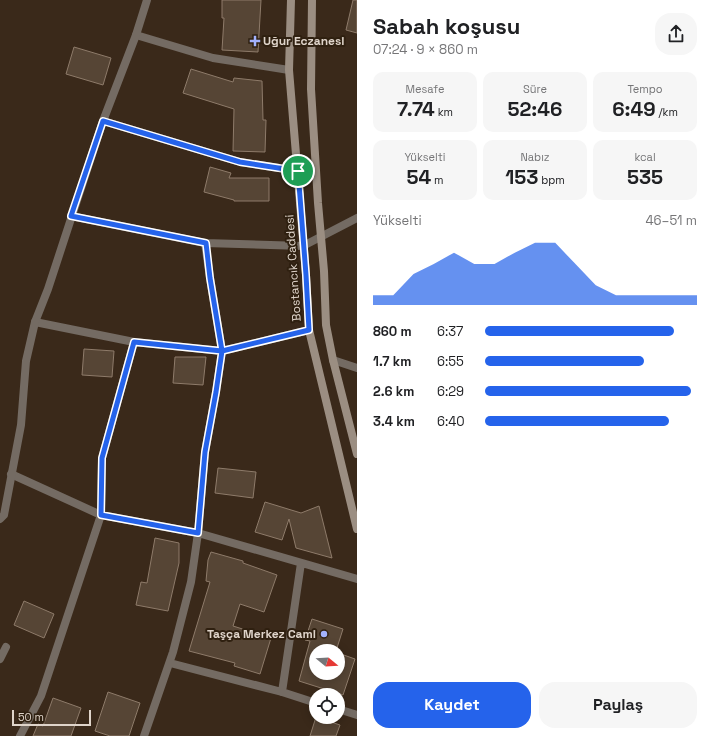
<!DOCTYPE html>
<html lang="tr">
<meta charset="utf-8">
<style>
body{margin:0;font-family:"Space Grotesk",sans-serif;background:#f6f6f6;color:#202124;height:100vh;display:flex;flex-direction:column;font-size:15px;white-space:nowrap}
*{box-sizing:border-box;margin:0}
p{font-size:13px;color:#757577}
.icon{flex:none;width:22px;height:22px;fill:none;stroke:currentColor;stroke-width:2;stroke-linecap:round;stroke-linejoin:round}
.map{position:relative;flex:1;overflow:hidden}
.drawer{display:flex;flex-direction:column;background:#fff;width:356px}
.drawer>*{flex:none}
.needle{width:26px;rotate:108deg}
.tools{position:absolute;left:309px;top:644px;display:grid;gap:8px}
.tools a{display:grid;place-items:center;width:36px;height:36px;border-radius:50%;background:#fff;box-shadow:0 2px 10px #0003;font-size:20px}
.scale{position:absolute;left:12px;bottom:10px;width:79px;box-sizing:border-box;padding-left:4px;border:2px solid #dfd4ca;border-top:0;font-size:11px;line-height:14px;white-space:nowrap;color:#dfd4ca;-webkit-text-stroke:3px #2f2010;paint-order:stroke}
.pin{position:absolute;display:grid;place-items:center;width:34px;height:34px;color:#fff;margin:-17px;border:2px solid #fff;border-radius:50%;box-shadow:0 1px 4px #0007}
.round{display:grid;place-items:center;flex:none;width:42px;height:42px;border-radius:16px;background:#f6f6f6}
.headline{display:flex;align-items:center;justify-content:space-between;height:68px;padding:0 16px}
h1{font-size:22px;font-weight:800;line-height:30px}
.metrics{display:grid;grid-template-columns:repeat(3,1fr);gap:6px;height:68px;padding:4px 16px}
.metrics div{display:grid;align-content:center;border-radius:10px;background:#f6f6f6;text-align:center}
.metrics b{font-size:20px;font-weight:800}
.metrics small{font-size:11px;font-weight:400}
.metrics p{font-size:11px}
.chart{height:112px;padding:8px 16px}
.chart p{display:flex;justify-content:space-between}
.chart svg{width:100%;height:72px;margin-top:4px;fill:#2563eb;opacity:.7}
.action{display:flex;gap:8px;margin-top:auto;padding:8px 16px}
.action a{flex:1;height:46px;border-radius:16px;background:#2563eb;color:#fff;font-size:16px;font-weight:800;line-height:46px;text-align:center}
.action a+a{background:#f6f6f6;color:#202124}
ul{padding:0 16px;list-style:none;font-size:13px}
li{display:grid;grid-template-columns:64px 48px 1fr;align-items:center;height:30px}
li i{height:10px;border-radius:5px;background:#2563eb}
main{display:flex;flex:1;min-height:0}
.map>svg:first-child{display:block}
.building{fill:#564535;stroke:#8e7b6a}
.lines{fill:none;stroke-linecap:round;stroke-linejoin:round}
.minor{stroke:#746b63;stroke-width:8}
.tertiary{stroke:#746b63;stroke-width:8}
.secondary{stroke:#9b8e82;stroke-width:8}
.route-casing{stroke:#fff;stroke-width:8}
.route{stroke:#2563eb;stroke-width:5}
.poi-dot{fill:#a3b2fd;stroke:#2f2010;stroke-width:1.5}
.labels{text-anchor:middle;dominant-baseline:central;stroke-width:4;stroke-linejoin:round;paint-order:stroke}
.poi-label{font-size:12px;font-weight:bold;fill:#dfd4ca;stroke:#2f2010;text-anchor:start}
.street-label{font-size:12px;fill:#dfd4ca;stroke:#2f2010}
</style>
<main>
<div class="map">
<svg width="357" height="736" viewBox="0 0 357 736">
<rect width="100%" height="100%" fill="#3a291a"/>
<!-- building -->
<path class="building" d="M222 0H261L258 52 222 50 224 18H222Z
M353 0H357V33L346 30Z
M74 47 111 58 103 85 66 74Z
M191 69 233 82 234 78 262 81 263 120H266L265 152 233 151 234 109 183 93Z
M210 167 231 173 229 178H269V201H234V200L204 192Z
M84 349 114 351 112 377 82 375Z
M175 357H206L203 385 173 383Z
M218 468 256 472 253 498 215 493Z
M265 502 301 513 319 506 332 558 296 548 289 519 282 540 255 532Z
M155 538 179 543V563L168 611 136 605 141 582 147 583Z
M211 552 243 561V563L277 575 264 612 240 604 233 626 271 638 260 674 234 666 235 663 189 651 210 582 206 581 208 560Z
M24 601 54 614 44 638 14 625Z
M312 619 343 629 336 651H316V673H338V653L355 659 343 695 299 681 310 641 305 640Z
M108 692 140 703 129 736H110L95 731Z
M53 698 81 708 71 736H33L38 724 43 726Z
M316 717 340 725 336 736H310Z"/>
<g class="lines">
<!-- minor -->
<path class="minor" d="M136 35 213 58 289 70
M103 121 240 162 298 171
M35 322 134 342 222 351 309 330
M333 360 357 368
M11 474 101 515 198 533 357 579
M0 659 6 647
M170 663 282 692 316 703
M282 692 301 563
M338 709 357 715
M20 736 41 696 101 515 102 458 134 342
M144 736 173 652 191 582 198 533 205 452 216 392 222 351 210 278 205 243"/>
<!-- tertiary -->
<path class="tertiary" d="M71 216 205 243 303 246 357 218
M0 519 4 515 21 425 26 361 35 322 48 289 103 121 136 35 147 0"/>
<!-- secondary -->
<path class="secondary" d="M291 0 289 70 306 275 309 330 357 529
M312 0 311 89 318 203 324 271 326 325 333 360 357 454"/>
</g>
<g class="lines">
<!-- route casing -->
<g class="route-casing">
<path id="route" d="M298 171 306 275 309 330 222 351 134 342 102 458 101 515 198 533 205 452 216 392 222 351 210 278 206 243 71 216 103 121 240 162 298 171"/>
</g>
<!-- route -->
<use href="#route" class="route"/>
</g>
<!-- markers -->
<g class="poi-dot">
<path d="M253 35h4v4h4v4h-4v4h-4v-4h-4v-4h4z"/>
<circle cx="324" cy="634" r="4"/>
</g>
<g class="labels">
<!-- poi labels -->
<g class="poi-label">
<text x="263" y="41">Uğur Eczanesi</text>
<text x="316" y="634" text-anchor="end">Taşça Merkez Cami</text>
</g>
<!-- street labels -->
<g class="street-label">
<text transform="translate(293 268) rotate(-94)">Bostancık Caddesi</text>
</g>
</g>
</svg>
<div class="tools">
<a><svg class="needle" viewBox="-14 -14 28 28"><path d="M0-13l5 13h-10z" fill="#e53935"/><path d="M0 13l5-13h-10z" fill="#757577"/></svg></a>
<a><svg class="icon" aria-label="locate" viewBox="0 0 24 24"><circle cx="12" cy="12" r="6"/><path d="M12 2v4M12 18v4M2 12h4M18 12h4"/></svg></a>
</div>
<div class="scale">50 m</div>
<div class="pin" style="left:298px;top:171px;background:#1e9e55"><svg class="icon" aria-label="arrive" viewBox="0 0 24 24"><path d="M6 21V4h12l-3 4 3 4H6"/></svg></div>
</div>
<section class="drawer">
<div class="headline"><div><h1>Sabah koşusu</h1><p>07:24 · 9 × 860 m</p></div><a class="round"><svg class="icon" aria-label="share" viewBox="0 0 24 24"><path d="M12 15V3M7 8l5-5 5 5M5 13v7h14v-7"/></svg></a></div>
<div class="metrics">
<div><p>Mesafe</p><b>7.74<small> km</small></b></div>
<div><p>Süre</p><b>52:46</b></div>
<div><p>Tempo</p><b>6:49<small> /km</small></b></div>
</div>
<div class="metrics">
<div><p>Yükselti</p><b>54<small> m</small></b></div>
<div><p>Nabız</p><b>153<small> bpm</small></b></div>
<div><p>kcal</p><b>535</b></div>
</div>
<div class="chart"><p><span>Yükselti</span>46–51 m</p>
<svg viewBox="0 0 160 44" preserveAspectRatio="none"><path d="M0 44V38L10 38L20 25L30 19L40 12L50 19L60 19L70 12L80 6L90 6L100 19L110 32L120 38L130 38L140 38L150 38L160 38V44z"/></svg>
</div>
<ul>
<li><b>860 m</b>6:37<i style="width:89%"></i></li>
<li><b>1.7 km</b>6:55<i style="width:75%"></i></li>
<li><b>2.6 km</b>6:29<i style="width:97%"></i></li>
<li><b>3.4 km</b>6:40<i style="width:87%"></i></li>
</ul>
<div class="action"><a>Kaydet</a><a>Paylaş</a></div>
</section>
</main>
